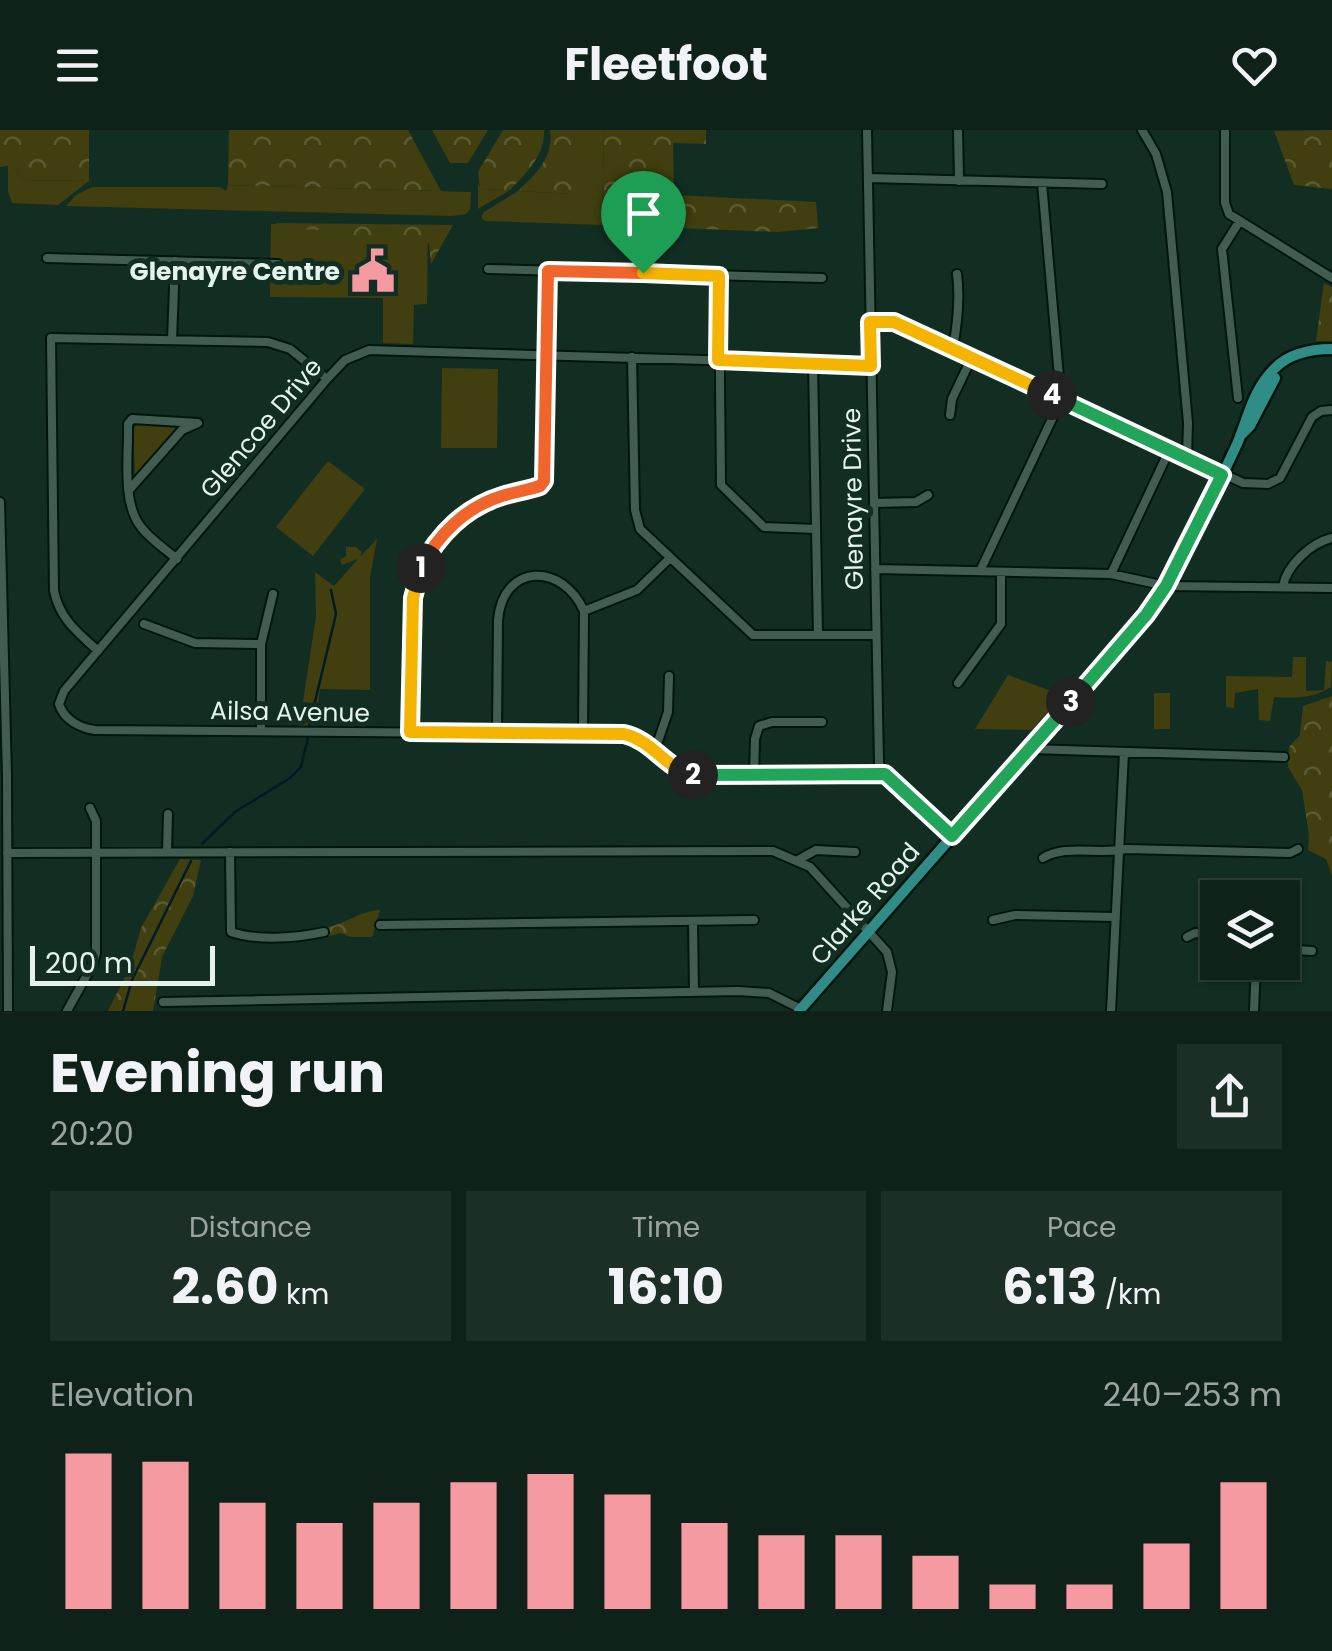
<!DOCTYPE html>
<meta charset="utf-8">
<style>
body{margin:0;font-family:Poppins,sans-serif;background:#1c2f27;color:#f1f3f6;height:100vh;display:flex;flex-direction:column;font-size:38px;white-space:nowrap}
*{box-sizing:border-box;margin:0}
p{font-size:32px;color:#9ba4a2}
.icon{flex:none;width:55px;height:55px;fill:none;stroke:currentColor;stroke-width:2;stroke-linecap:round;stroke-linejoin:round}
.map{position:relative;height:881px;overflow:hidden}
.panel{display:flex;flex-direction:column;background:#0e221a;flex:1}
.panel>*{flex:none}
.buttons{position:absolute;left:1200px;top:750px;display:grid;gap:20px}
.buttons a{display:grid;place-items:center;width:100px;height:100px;border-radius:0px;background:#0e221a;box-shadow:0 2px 8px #0004,0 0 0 2px #2e3f39;font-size:50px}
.scale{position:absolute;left:30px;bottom:25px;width:185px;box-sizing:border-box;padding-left:10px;border:5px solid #e4f4ec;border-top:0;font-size:28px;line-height:35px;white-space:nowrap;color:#e4f4ec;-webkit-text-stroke:8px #122e23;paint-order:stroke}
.pin{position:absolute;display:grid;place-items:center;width:85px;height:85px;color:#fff;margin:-102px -42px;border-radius:50% 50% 50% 0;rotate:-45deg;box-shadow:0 0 10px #0007}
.pin .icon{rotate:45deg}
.km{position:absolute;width:50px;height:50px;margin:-25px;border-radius:50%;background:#222;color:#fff;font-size:28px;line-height:50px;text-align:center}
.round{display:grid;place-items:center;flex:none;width:105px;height:105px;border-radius:0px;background:#1c2f27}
.overview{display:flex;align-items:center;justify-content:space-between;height:170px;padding:0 50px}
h1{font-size:55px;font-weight:700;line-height:75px}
.stats{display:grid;grid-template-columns:repeat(3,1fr);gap:15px;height:170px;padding:10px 50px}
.stats div{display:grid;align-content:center;border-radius:0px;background:#1c2f27;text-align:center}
.stats b{font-size:50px;font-weight:700}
.stats small{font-size:28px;font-weight:400}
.stats p{font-size:28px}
.chart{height:280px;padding:20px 50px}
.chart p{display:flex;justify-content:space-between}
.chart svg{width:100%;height:180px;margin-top:10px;stroke:#f49aa0;stroke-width:6}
header{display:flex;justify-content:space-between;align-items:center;height:130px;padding:0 50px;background:#0e221a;font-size:45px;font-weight:700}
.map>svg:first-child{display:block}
.green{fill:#413e0f}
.forest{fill:url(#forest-crowns)}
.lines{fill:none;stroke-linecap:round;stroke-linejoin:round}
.stream{stroke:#031a22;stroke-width:2.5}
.minor-casing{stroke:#00160c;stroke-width:12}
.major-casing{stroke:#00160c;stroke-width:15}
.minor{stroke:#415d51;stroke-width:8}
.major{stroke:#308c87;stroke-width:10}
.split-1-casing{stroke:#fff;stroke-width:20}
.split-2-casing{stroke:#fff;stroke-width:20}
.split-3-casing{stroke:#fff;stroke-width:20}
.split-4-casing{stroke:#fff;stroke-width:20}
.split-5-casing{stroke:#fff;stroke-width:20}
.split-1{stroke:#f0652b;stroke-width:12}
.split-2{stroke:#f5b400;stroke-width:12}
.split-3{stroke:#22a559;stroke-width:12}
.split-4{stroke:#22a559;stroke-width:12}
.split-5{stroke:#f5b400;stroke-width:12}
.labels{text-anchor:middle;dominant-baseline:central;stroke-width:10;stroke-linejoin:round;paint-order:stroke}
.poi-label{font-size:25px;font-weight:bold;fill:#e4f4ec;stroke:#122e23;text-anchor:end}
.street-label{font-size:25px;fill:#e4f4ec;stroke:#122e23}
</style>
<header><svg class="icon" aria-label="menu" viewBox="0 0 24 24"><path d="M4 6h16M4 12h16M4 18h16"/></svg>Fleetfoot<svg class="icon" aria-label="heart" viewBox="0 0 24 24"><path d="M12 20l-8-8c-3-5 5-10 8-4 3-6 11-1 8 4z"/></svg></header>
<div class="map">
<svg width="1332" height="881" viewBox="0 0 1332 881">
<defs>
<pattern id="forest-crowns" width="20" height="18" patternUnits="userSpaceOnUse" patternTransform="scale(2.5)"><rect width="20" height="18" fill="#413e0f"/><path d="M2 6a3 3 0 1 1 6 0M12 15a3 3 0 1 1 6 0" fill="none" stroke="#5c5a32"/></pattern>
</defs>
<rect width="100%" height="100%" fill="#122e23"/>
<!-- green -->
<path class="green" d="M575 0H604L602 95 485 91 481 88 484 82 518 61 571 64Z
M8 35H12L23 50 89 51 58 75 12 73 8 61Z
M478 54 481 59 510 60 478 79Z
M228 55 471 62 470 79 466 84 452 86 66 76 76 65 92 57H220L226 61Z
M271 94 428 96 427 174 414 175 413 214 383 213V168L270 167Z
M442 238 498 239 497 318H441Z
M138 294H170L175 298 174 305 135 346 133 299Z
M328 331 365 359 313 426 276 397Z
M377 409 370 447V560L320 559 315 598H299L316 486 315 442 334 456 358 429 342 435 340 430 346 426V417H356L362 422 360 427Z
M1293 527H1306V561L1324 560 1326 531 1332 532 1331 557C1312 569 1296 568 1274 567L1270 591 1259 590 1258 559 1235 563 1234 578 1226 577V546L1292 547Z
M1008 545 1062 565 1032 600 975 599Z
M1154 563H1170V599H1154Z"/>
<!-- forest -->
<path class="forest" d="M0 0H89V51L23 50 12 35 0 37Z
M229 0H408L441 61 228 55Z
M432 0H488L468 33H450Z
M503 0H544C545 26 527 42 510 60L480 59 478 42Z
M550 0H575L573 59 571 64 518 61C536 44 554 27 550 0Z
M604 0H706V14L673 13 674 65 816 72 818 98 778 102 602 95Z
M1332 0V59L1294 55 1274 1Z
M276 93 453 95 431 134 429 114 423 105 343 106 321 100 275 99Z
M1324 153 1332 157V212L1316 211Z
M1332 566V746L1326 729 1308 720 1309 705 1302 660 1288 637 1289 617 1300 605 1303 576Z
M180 729 201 730 193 766 162 827 153 881H108L130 837 141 798Z
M380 780 372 807H350L341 803 325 807 324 798C345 795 359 781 380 780Z"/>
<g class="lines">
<!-- stream -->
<path class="stream" d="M309 597 336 484 331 460
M202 714 235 682 290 648 301 637 308 608
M123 881 132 850 191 731"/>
<!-- minor casing -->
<g class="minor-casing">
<path id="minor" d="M867 0 879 634 888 647 952 706
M958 0 959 51
M1142 0 1156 24 1167 62 1188 293 1187 329
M1225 0V73L1229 84 1332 148
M868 48 1102 54
M47 128 278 134
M488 139 822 148
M719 146 721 355 764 397 816 399
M871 192H894L1243 353 1268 354 1280 348 1312 287 1321 281 1332 280
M172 210 175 131
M953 218C957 196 960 166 957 144
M632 227 635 380 640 399 753 505H876
M813 234 818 505
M871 235 369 220 345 230 327 249 64 561 59 574C64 590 80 598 95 600L624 604C650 610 665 633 688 645L872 647 885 644
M1238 268 1222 119 1239 92
M950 285 952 269 972 227
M129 360 182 300 198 293 132 289 128 294C129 324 121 372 141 397 150 409 165 419 177 429
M0 372 7 647 8 881
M874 373 916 372 928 365
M875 439 1111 444 1166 456 1332 458
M980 441 1061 270 1042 53
M1111 444 1169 321
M1283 456C1287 435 1311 413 1332 408
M144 494 195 513 261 514
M98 521C77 502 60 489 54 461L51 208 268 212 290 219 327 249
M958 553 1001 494V442
M261 601V514L273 464
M410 602C413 526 394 432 467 383 478 376 489 369 501 366 516 361 534 362 544 351L548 141
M497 603 498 490C503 433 562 432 584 481
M583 604 584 481 637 460 670 428
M1030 619 1284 627
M655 620 668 582 669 546
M754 646 755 609 759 596 772 592H822
M167 722 168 684
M230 722 231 802C257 811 297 808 324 802
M7 723 773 721 810 737 887 822 892 842 887 881
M1043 728C1065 714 1100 725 1126 719L1290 723 1298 719
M798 730 816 720 855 722
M993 790 1015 785 1115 787
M693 791 694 862
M380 795 754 790
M1187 807 1195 803 1218 804
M1282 819 1312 821
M163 872 738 861 769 863 801 879
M67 881 93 834 96 823V691L90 678
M1111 881 1124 623
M1254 881 1256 832"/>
</g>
<!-- major casing -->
<g class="major-casing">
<path id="major" d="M1240 306 1250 296 1275 248
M799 881 1146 485C1182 431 1210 372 1237 314 1248 288 1253 259 1275 238 1290 223 1311 219 1332 219"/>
</g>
<!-- minor -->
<use href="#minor" class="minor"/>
<!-- major -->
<use href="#major" class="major"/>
</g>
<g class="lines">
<!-- split-1 casing -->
<g class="split-1-casing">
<path id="split-1" d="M421 438C438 404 466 377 502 366 515 362 528 360 540 356L544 351 548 141 643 143"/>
</g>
<!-- split-2 casing -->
<g class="split-2-casing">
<path id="split-2" d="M421 438 413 468 410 602 624 604C652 610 665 638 693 645"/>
</g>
<!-- split-3 casing -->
<g class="split-3-casing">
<path id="split-3" d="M693 645 885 644 952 706 1071 572"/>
</g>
<!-- split-4 casing -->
<g class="split-4-casing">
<path id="split-4" d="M1052 265 1222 345 1166 456 1146 485 1071 572"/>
</g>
<!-- split-5 casing -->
<g class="split-5-casing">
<path id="split-5" d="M643 143 719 146 718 230 871 236 870 192H894L1052 265"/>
</g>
<!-- split-1 -->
<use href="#split-1" class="split-1"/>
<!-- split-2 -->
<use href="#split-2" class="split-2"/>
<!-- split-3 -->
<use href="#split-3" class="split-3"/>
<!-- split-4 -->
<use href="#split-4" class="split-4"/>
<!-- split-5 -->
<use href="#split-5" class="split-5"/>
</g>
<!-- icons -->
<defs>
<g id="civic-bare" transform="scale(3.45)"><path d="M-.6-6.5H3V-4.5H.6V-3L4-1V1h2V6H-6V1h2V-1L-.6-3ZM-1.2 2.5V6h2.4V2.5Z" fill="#f49aa0" stroke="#122e23" stroke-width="2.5" paint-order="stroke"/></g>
</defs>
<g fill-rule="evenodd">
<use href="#civic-bare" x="373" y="141"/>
</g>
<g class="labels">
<!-- poi labels -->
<g class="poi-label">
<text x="340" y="141">Glenayre Centre</text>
</g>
<!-- street labels -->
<g class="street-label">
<text transform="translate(261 298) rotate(-50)">Glencoe Drive</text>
<text transform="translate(853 369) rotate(-91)">Glenayre Drive</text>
<text transform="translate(290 582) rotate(1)">Ailsa Avenue</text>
<text transform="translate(865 774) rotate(-49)">Clarke Road</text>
</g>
</g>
</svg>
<div class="buttons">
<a><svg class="icon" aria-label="layers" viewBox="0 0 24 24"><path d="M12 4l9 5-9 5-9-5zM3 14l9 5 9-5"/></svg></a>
</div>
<div class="scale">200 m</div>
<div class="pin" style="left:643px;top:143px;background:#1e9e55"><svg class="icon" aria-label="arrive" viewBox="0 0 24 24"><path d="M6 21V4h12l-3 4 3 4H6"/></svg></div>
<b class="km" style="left:421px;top:438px">1</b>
<b class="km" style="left:693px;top:645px">2</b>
<b class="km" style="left:1071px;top:572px">3</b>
<b class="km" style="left:1052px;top:265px">4</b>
</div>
<section class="panel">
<div class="overview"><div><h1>Evening run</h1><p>20:20</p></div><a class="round"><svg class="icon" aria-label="share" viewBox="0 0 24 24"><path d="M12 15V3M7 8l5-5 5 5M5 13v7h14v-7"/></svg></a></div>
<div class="stats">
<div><p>Distance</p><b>2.60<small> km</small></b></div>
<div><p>Time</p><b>16:10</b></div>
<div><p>Pace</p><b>6:13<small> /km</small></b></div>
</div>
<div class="chart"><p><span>Elevation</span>240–253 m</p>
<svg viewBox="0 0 160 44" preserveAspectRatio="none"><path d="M5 44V6M15 44V8M25 44V18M35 44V23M45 44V18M55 44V13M65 44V11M75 44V16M85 44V23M95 44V26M105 44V26M115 44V31M125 44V38M135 44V38M145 44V28M155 44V13"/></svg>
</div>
</section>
